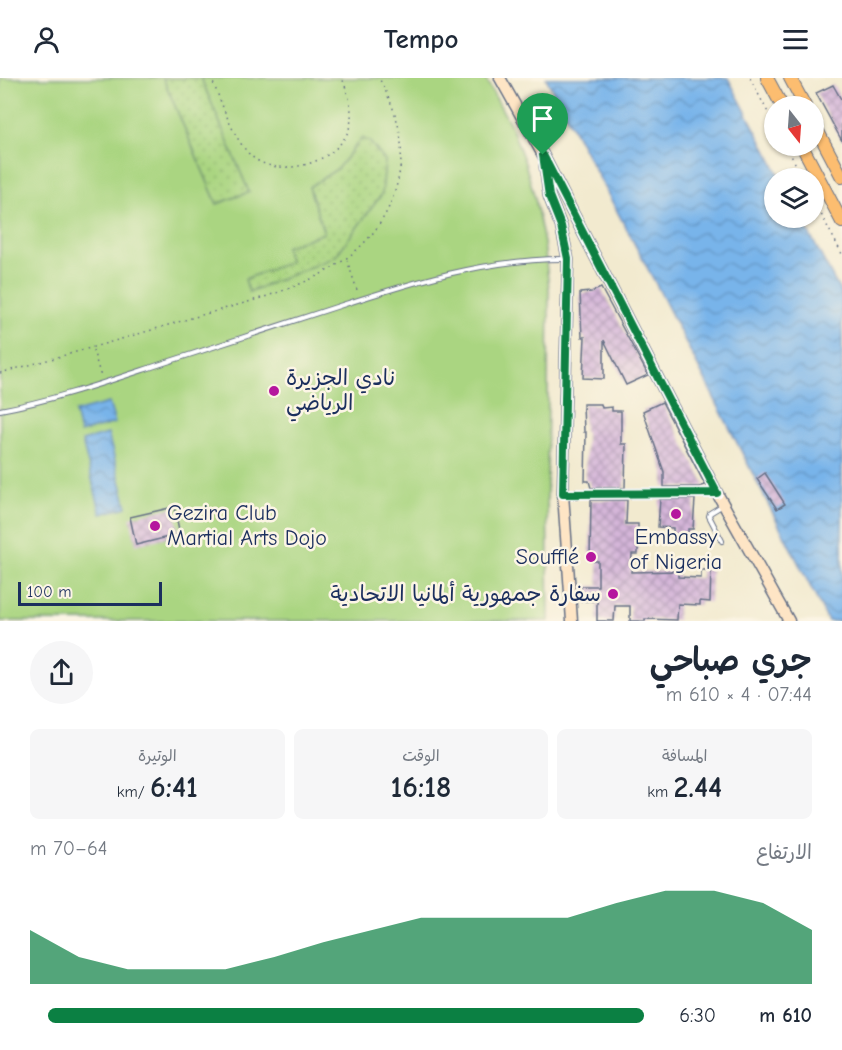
<!DOCTYPE html>
<html lang="ar">
<meta charset="utf-8">
<style>
body{margin:0;font-family:"Comic Neue","Playpen Sans Arabic",sans-serif;background:#f6f6f7;color:#1f2937;direction:rtl;height:100vh;display:flex;flex-direction:column;font-size:22px;white-space:nowrap}
*{box-sizing:border-box;margin:0}
p{font-size:20px;color:#747a83}
.icon{flex:none;width:33px;height:33px;fill:none;stroke:currentColor;stroke-width:2;stroke-linecap:round;stroke-linejoin:round}
.map{position:relative;height:543px;overflow:hidden;direction:ltr}
.details{display:flex;flex-direction:column;background:#fff;flex:1}
.details>*{flex:none}
.needle{width:39px;rotate:163deg}
.tools{position:absolute;left:764px;top:18px;display:grid;gap:12px}
.tools a{display:grid;place-items:center;width:60px;height:60px;border-radius:50%;background:#fff;box-shadow:0 2px 4px #0004;font-size:30px}
.scale{position:absolute;left:18px;bottom:15px;width:144px;box-sizing:border-box;padding-left:6px;border:3px solid #1b2f5e;border-top:0;font-size:16px;line-height:21px;white-space:nowrap;color:#1b2f5e;-webkit-text-stroke:4px #fcf5e5;paint-order:stroke}
.pin{position:absolute;display:grid;place-items:center;width:51px;height:51px;color:#fff;margin:-62px -26px;border-radius:50% 50% 50% 0;rotate:-45deg;box-shadow:0 0 6px #0007}
.pin .icon{rotate:45deg}
.round{display:grid;place-items:center;flex:none;width:63px;height:63px;border-radius:32px;background:#f6f6f7}
.head{display:flex;align-items:center;justify-content:space-between;height:102px;padding:0 30px}
h1{font-size:33px;font-weight:600;line-height:45px}
.figures{display:grid;grid-template-columns:repeat(3,1fr);gap:9px;height:102px;padding:6px 30px}
.figures div{display:grid;align-content:center;border-radius:9px;background:#f6f6f7;text-align:center}
.figures b{font-size:30px;font-weight:600}
.figures small{font-size:16px;font-weight:400}
.figures p{font-size:16px}
.chart{height:168px;padding:12px 30px}
.chart p{display:flex;justify-content:space-between}
.chart svg{width:100%;height:108px;margin-top:6px;fill:#0b8043;opacity:.7}
ul{padding:0 30px;list-style:none;font-size:20px}
li{display:grid;grid-template-columns:96px 72px 1fr;align-items:center;height:45px}
li i{height:15px;border-radius:8px;background:#0b8043}
header{display:flex;justify-content:space-between;align-items:center;height:78px;padding:0 30px;background:#fff;font-size:27px;font-weight:600}
.map>svg:first-child{display:block}
.grass{fill:#aad581;stroke:#628270;stroke-width:1.5}
.garden{fill:url(#garden-dots);stroke:#628270;stroke-width:1.5}
.water{fill:url(#water-waves);stroke:#4a72a4;stroke-width:1.5}
.building{fill:url(#building-cross-hatch)}
.lines{fill:none;stroke-linecap:round;stroke-linejoin:round}
.lane-casing{stroke:#667086;stroke-width:6}
.street-casing{stroke:#667086;stroke-width:10}
.secondary-casing{stroke:#667086;stroke-width:13}
.primary-casing{stroke:#667086;stroke-width:14}
.path{stroke:#667086;stroke-width:1.5;stroke-dasharray:1.5 4.5;stroke-linecap:butt}
.lane{stroke:#fff;stroke-width:4}
.street{stroke:#fff;stroke-width:8}
.secondary{stroke:#fee5c5;stroke-width:10}
.primary{stroke:#fcbd6f;stroke-width:12}
.route-casing{stroke:#fff;stroke-width:12}
.route{stroke:#0b8043;stroke-width:8}
.poi-dot{fill:#b5179e;stroke:#fcf5e5;stroke-width:2}
.labels{text-anchor:middle;dominant-baseline:central;stroke-width:5;stroke-linejoin:round;paint-order:stroke}
.poi-label{font-size:22px;fill:#1b2f5e;stroke:#fcf5e5;text-anchor:start}
</style>
<header><svg class="icon" aria-label="menu" viewBox="0 0 24 24"><path d="M4 6h16M4 12h16M4 18h16"/></svg>Tempo<svg class="icon" aria-label="person" viewBox="0 0 24 24"><circle cx="12" cy="8" r="4"/><path d="M4 21q1-7 8-7t8 7"/></svg></header>
<div class="map">
<svg width="842" height="543" viewBox="0 0 842 543">
<defs>
<pattern id="garden-dots" width="8" height="8" patternUnits="userSpaceOnUse" patternTransform="scale(1.5)"><rect width="8" height="8" fill="#aad581"/><path d="M2 2h.1M6 6h.1" fill="none" stroke="#92b772" stroke-width="1.8" stroke-linecap="round"/></pattern>
<pattern id="water-waves" width="16" height="10" patternUnits="userSpaceOnUse" patternTransform="scale(1.5)"><rect width="16" height="10" fill="#78b4ea"/><path d="M0 5q4-4 8 0t8 0" fill="none" stroke="#6293c1"/></pattern>
<pattern id="building-cross-hatch" width="8" height="8" patternUnits="userSpaceOnUse" patternTransform="scale(1.5)"><rect width="8" height="8" fill="#d5b6d9"/><path d="M0 0l8 8M0 8l8-8" fill="none" stroke="#ac94b3"/></pattern>
</defs>
<rect width="100%" height="100%" fill="#fcf5e5"/>
<filter id="ink" filterUnits="userSpaceOnUse"><feTurbulence type="fractalNoise" baseFrequency=".0167" numOctaves="2"/><feDisplacementMap in="SourceGraphic" scale="12" xChannelSelector="R" yChannelSelector="G"/><feConvolveMatrix kernelMatrix="1 2 1 2 8 2 1 2 1" color-interpolation-filters="sRGB"/></filter>
<filter id="wash" filterUnits="userSpaceOnUse"><feTurbulence type="fractalNoise" baseFrequency=".008" numOctaves="4" result="noise"/><feDisplacementMap in="SourceGraphic" scale="24" xChannelSelector="R" yChannelSelector="G"/><feGaussianBlur stdDeviation="1.35" result="paint"/><feColorMatrix in="noise" values="0 0 0 0 0 0 0 0 0 0 0 0 0 0 0 0 0 1.4 0 .05"/><feComposite in="paint" operator="in"/></filter>
<g filter="url(#wash)">
<rect width="100%" height="100%" fill="#f2eacf"/>
<!-- grass -->
<path class="grass" d="M0 0H485L511 48 525 85 535 120 544 165 549 211 547 416 549 543H0Z"/>
<!-- garden -->
<path class="garden" d="M163 0H201L249 114 217 126Z
M362 60 370 64 385 83 382 116 335 179 249 214 245 201 290 184 285 169 324 155 309 109 337 91Z"/>
<!-- water -->
<path class="water" d="M546 0H728L781 100H774V140H801L842 217V543H828L656 206Z
M109 325 115 345 80 355 75 334Z
M108 356 127 429 101 436 82 363Z"/>
<g id="blocks">
<!-- building -->
<path class="building" d="M833 7 842 23V63L816 15Z
M601 210 648 297 626 307 604 262V301L583 300 585 259H582L580 215 591 214Z
M662 324 705 407 700 409H664V394L643 333Z
M583 326H601L602 330 612 329V333H621V366H626L625 410H591L589 403H585L586 354H584Z
M765 395 785 426 777 431 757 401Z
M660 421H695L693 451H688V457L673 456V450L658 449Z
M591 422H627L626 446H638V476H632L631 494 678 493V499L701 500V492H711L710 524 700 523V527L678 526 677 542 645 541V543H630V528H615L614 543H597V523H581V508H598V483H590Z
M174 429 180 456 136 467 130 439Z"/>
</g>
</g>
<g filter="url(#ink)">
<use href="#blocks" fill-opacity="0" stroke="#667086" stroke-width="1.5"/>
<g class="lines">
<!-- lane casing -->
<g class="lane-casing">
<path id="lane" d="M0 332C54 322 106 304 158 287 217 268 276 249 336 229 410 205 488 180 567 181
M722 463 709 438 710 435 723 427"/>
</g>
<!-- street casing -->
<g class="street-casing">
<path id="street" d="M563 416 717 415"/>
</g>
<!-- secondary casing -->
<g class="secondary-casing">
<path id="secondary" d="M500 0 543 77 717 415 789 543
M545 88 549 118 561 148 568 181 563 416 572 543"/>
</g>
<!-- primary casing -->
<g class="primary-casing">
<path id="primary" d="M767 0 782 28
M790 0 805 28
M813 44 842 99
M802 68 842 144"/>
</g>
<!-- path -->
<path class="path" d="M211 0C222 24 234 66 255 81 286 102 348 81 351 41 352 27 347 12 342 0
M750 0 774 46
M786 68 803 100
M813 121 842 176
M347 182 358 215
M93 272 101 299
M0 295C63 278 126 260 188 241 265 218 368 201 395 113 408 69 400 40 379 0"/>
<!-- lane -->
<use href="#lane" class="lane"/>
<!-- street -->
<use href="#street" class="street"/>
<!-- secondary -->
<use href="#secondary" class="secondary"/>
<!-- primary -->
<use href="#primary" class="primary"/>
</g>
</g>
<g class="lines" filter="url(#ink)">
<!-- route casing -->
<g class="route-casing">
<path id="route" d="M543 77 717 415 563 416 568 181 561 148 549 118Z"/>
</g>
<!-- route -->
<use href="#route" class="route"/>
</g>
<!-- markers -->
<g class="poi-dot">
<circle cx="274" cy="313" r="6"/>
<circle cx="676" cy="436" r="6"/>
<circle cx="155" cy="448" r="6"/>
<circle cx="591" cy="479" r="6"/>
<circle cx="613" cy="516" r="6"/>
</g>
<g class="labels">
<!-- poi labels -->
<g class="poi-label">
<text x="286" y="300">نادي الجزيرة<tspan x="286" dy="25">الرياضي</tspan></text>
<text x="167" y="435">Gezira Club<tspan x="167" dy="25">Martial Arts Dojo</tspan></text>
<text x="676" y="459" text-anchor="middle">Embassy<tspan x="676" dy="25">of Nigeria</tspan></text>
<text x="579" y="479" text-anchor="end">Soufflé</text>
<text x="601" y="516" text-anchor="end">سفارة جمهورية ألمانيا الاتحادية</text>
</g>
</g>
</svg>
<div class="tools">
<a><svg class="needle" viewBox="-14 -14 28 28"><path d="M0-13l5 13h-10z" fill="#e53935"/><path d="M0 13l5-13h-10z" fill="#747a83"/></svg></a>
<a><svg class="icon" aria-label="layers" viewBox="0 0 24 24"><path d="M12 4l9 5-9 5-9-5zM3 14l9 5 9-5"/></svg></a>
</div>
<div class="scale">100 m</div>
<div class="pin" style="left:543px;top:77px;background:#1e9e55"><svg class="icon" aria-label="arrive" viewBox="0 0 24 24"><path d="M6 21V4h12l-3 4 3 4H6"/></svg></div>
</div>
<section class="details">
<div class="head"><div><h1>جري صباحي</h1><p>07:44 · 4 × 610 m</p></div><a class="round"><svg class="icon" aria-label="share" viewBox="0 0 24 24"><path d="M12 15V3M7 8l5-5 5 5M5 13v7h14v-7"/></svg></a></div>
<div class="figures">
<div><p>المسافة</p><b>2.44<small> km</small></b></div>
<div><p>الوقت</p><b>16:18</b></div>
<div><p>الوتيرة</p><b>6:41<small> /km</small></b></div>
</div>
<div class="chart"><p><span>الارتفاع</span>64–70 m</p>
<svg viewBox="0 0 160 44" preserveAspectRatio="none"><path d="M0 44V22L10 33L20 38L30 38L40 38L50 33L60 27L70 22L80 17L90 17L100 17L110 17L120 11L130 6L140 6L150 11L160 22V44z"/></svg>
</div>
<ul>
<li><b>610 m</b>6:30<i style="width:97%"></i></li>
</ul>
</section>
